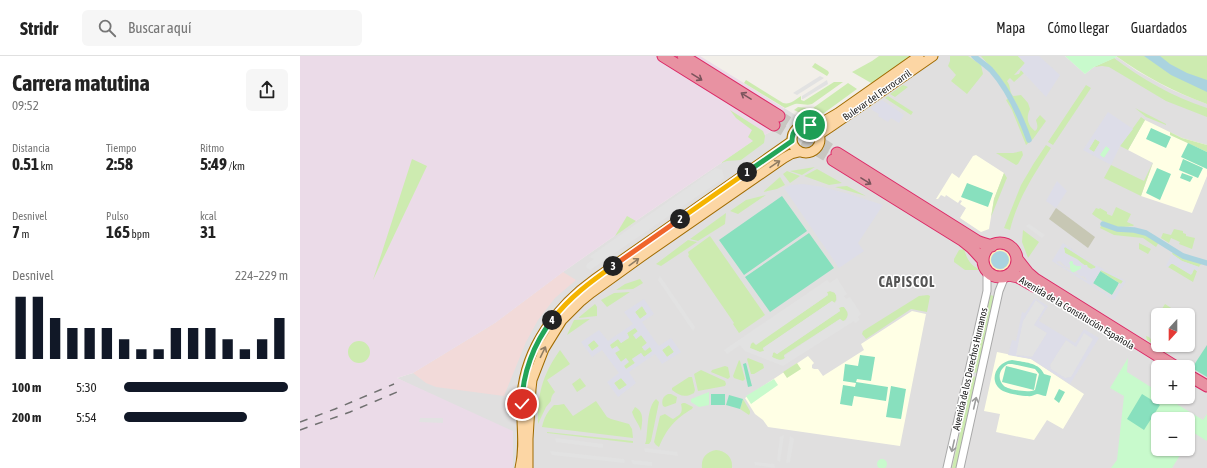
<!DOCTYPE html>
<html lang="es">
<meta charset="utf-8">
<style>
body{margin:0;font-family:"Asap Condensed",sans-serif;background:#f6f6f6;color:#222;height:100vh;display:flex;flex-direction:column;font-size:15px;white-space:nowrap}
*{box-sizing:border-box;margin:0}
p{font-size:13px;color:#767676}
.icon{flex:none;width:22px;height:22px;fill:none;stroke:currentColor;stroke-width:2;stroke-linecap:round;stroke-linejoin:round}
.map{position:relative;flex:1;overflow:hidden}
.panel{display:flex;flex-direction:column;background:#fff;width:300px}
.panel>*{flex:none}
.needle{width:26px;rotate:201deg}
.tools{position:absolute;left:851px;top:252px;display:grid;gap:8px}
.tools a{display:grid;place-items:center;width:44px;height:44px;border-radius:6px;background:#fff;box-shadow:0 1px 3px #0004;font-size:20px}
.pin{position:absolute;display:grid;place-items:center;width:34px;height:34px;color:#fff;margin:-17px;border:2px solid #fff;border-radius:50%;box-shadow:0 1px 4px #0007}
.km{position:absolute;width:20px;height:20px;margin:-10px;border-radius:50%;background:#222;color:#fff;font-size:11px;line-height:20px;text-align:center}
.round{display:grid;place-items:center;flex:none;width:42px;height:42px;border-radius:6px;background:#f6f6f6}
.headline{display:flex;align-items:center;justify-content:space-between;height:68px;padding:0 12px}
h1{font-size:22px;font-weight:700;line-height:30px}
.metrics{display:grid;grid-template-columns:repeat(3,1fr);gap:6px;height:68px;padding:4px 12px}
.metrics div{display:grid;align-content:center}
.metrics b{font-size:17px;font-weight:700}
.metrics small{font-size:11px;font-weight:400}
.metrics p{font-size:11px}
.chart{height:112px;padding:8px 12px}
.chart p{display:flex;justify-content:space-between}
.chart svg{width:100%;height:72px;margin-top:4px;stroke:#111827;stroke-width:6}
ul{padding:0 12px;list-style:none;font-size:13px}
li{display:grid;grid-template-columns:64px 48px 1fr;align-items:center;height:30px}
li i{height:10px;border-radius:5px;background:#111827}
header{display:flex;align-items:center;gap:24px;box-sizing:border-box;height:56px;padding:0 20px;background:#fff;border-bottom:1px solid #e0e0e0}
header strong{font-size:19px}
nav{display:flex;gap:22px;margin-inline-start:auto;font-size:14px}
.search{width:280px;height:36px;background:#f6f6f6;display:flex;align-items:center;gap:10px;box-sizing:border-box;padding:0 14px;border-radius:6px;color:#767676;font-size:15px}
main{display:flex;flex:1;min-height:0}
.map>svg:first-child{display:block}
.residential{fill:#e0dfdf;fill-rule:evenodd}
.commercial{fill:#f2dad9}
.industrial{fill:#ebdbe8}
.education{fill:#ffffe5}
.construction{fill:#c7c7b4}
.grass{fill:#cdebb0}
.sand{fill:#fff1ba;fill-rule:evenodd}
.park{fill:#c8facc}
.pitch{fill:#88e0be;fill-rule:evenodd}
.parking{fill:#e2e2e2;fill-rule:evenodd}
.plaza{fill:#dddde8;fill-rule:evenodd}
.water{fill:#aad3df}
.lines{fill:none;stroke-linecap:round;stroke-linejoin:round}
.canal{stroke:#aad3df;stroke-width:5.5}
.highway-tunnel{stroke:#c8c6c1;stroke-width:11;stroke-dasharray:11 5.5;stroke-linecap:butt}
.minor-casing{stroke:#a9a9a9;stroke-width:9}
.major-casing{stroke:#a06b00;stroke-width:11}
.highway-casing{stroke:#dc2a67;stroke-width:13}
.minor{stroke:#fff;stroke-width:7}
.major{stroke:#fcd6a4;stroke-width:9}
.highway{stroke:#e892a2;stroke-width:11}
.rail{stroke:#707070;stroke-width:1.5;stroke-dasharray:8 8;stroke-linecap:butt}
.oneway{stroke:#7b545c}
.oneway2{stroke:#8f7c63}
.oneway3{stroke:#9c9c9c}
.split-1-casing{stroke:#fff;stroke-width:8}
.split-2-casing{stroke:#fff;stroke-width:8}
.split-3-casing{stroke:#fff;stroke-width:8}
.split-4-casing{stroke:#fff;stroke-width:8}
.split-5-casing{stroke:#fff;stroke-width:8}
.split-1{stroke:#22a559;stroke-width:5}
.split-2{stroke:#f5b400;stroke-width:5}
.split-3{stroke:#f0652b;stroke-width:5}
.split-4{stroke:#f5b400;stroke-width:5}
.split-5{stroke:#22a559;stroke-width:5}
.labels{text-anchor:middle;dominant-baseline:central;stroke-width:3;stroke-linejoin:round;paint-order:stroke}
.street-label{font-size:10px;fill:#222;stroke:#fff}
.district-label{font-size:14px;font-weight:bold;letter-spacing:1px;fill:#555;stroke:#fff}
</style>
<header>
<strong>Stridr</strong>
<div class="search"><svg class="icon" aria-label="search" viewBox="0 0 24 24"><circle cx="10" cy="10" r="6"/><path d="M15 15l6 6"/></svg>Buscar aquí</div>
<nav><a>Mapa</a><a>Cómo llegar</a><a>Guardados</a></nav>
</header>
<main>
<section class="panel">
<div class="headline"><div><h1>Carrera matutina</h1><p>09:52</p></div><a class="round"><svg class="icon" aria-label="share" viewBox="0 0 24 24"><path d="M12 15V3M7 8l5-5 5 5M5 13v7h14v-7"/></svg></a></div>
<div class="metrics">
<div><p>Distancia</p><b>0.51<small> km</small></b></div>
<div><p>Tiempo</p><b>2:58</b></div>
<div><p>Ritmo</p><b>5:49<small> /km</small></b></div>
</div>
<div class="metrics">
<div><p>Desnivel</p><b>7<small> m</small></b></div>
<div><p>Pulso</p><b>165<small> bpm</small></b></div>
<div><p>kcal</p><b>31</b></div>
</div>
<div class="chart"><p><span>Desnivel</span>224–229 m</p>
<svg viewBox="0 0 160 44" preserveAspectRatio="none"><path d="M5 44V6M15 44V6M25 44V19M35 44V25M45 44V25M55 44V25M65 44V32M75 44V38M85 44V38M95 44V25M105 44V25M115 44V25M125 44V32M135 44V38M145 44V32M155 44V19"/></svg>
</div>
<ul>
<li><b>100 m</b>5:30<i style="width:100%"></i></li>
<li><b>200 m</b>5:54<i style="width:75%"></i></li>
</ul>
</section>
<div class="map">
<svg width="907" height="412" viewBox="0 0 907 412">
<rect width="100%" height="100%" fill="#f2efe9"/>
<!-- residential -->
<path class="residential" d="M639 0H765L785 18 794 11 817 1 837 15 868 32 884 39 907 48V412H213V381L97 322 113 317 195 267 263 216 343 160 427 103 453 85 470 76 484 52 527 78ZM858 259H888V289H858ZM858 311H888V341H858ZM858 363H888V393H858Z"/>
<!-- commercial -->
<path class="commercial" d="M263 216 276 224 255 242 238 264 226 286 204 340 136 331 126 327 113 317 195 267Z"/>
<!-- industrial -->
<path class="industrial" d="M0 0H400L484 52 470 76 453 85 427 103 343 160 263 216 195 267 113 317 97 322 213 375V412H0Z"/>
<!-- education -->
<path class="education" d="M845 64 882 82 907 89V120L892 157 841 140 853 107 828 94Z
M676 99 704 117 694 143 689 173 681 176 660 162 666 152 660 148 662 145 660 144 658 147 646 139 645 141 641 139 638 143H636L652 117 659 122 673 100Z
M612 255 626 258 600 390 468 371 463 364 455 358 445 342 508 300 514 307 512 309V312L514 313H518L523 320 564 294 561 288Z
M697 296 731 303 784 338 763 373 747 364 734 384 696 376 700 358 684 355Z"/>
<!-- construction -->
<path class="construction" d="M756 152 795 181 788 192 749 163Z"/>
<!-- grass -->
<path class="grass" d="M579 0H613L573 28 552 16 572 5Z
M650 0H668L681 9 683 18 667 38 651 25 656 19 648 10 650 5Z
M681 0H718L725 7 714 19 719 18 721 14 724 17 714 26 710 22 707 25C711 30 709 35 713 40L721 39 728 47 730 53C726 61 727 69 735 75 739 72 737 68 736 64L740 59 746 65 733 83 726 89 712 54 706 44 709 42 712 47 728 85 731 83 717 49 704 27Z
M816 0H907V48C874 36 844 20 816 0Z
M814 2C842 23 873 41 907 52V61L866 45 809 11 802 10 794 11Z
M515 7 528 15 529 17 527 20 512 11Z
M446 24 483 47C490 49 495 44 501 40V44L504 45 534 26H543L512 48C506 50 501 47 495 48 491 49 489 51 485 52L444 27Z
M548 27 557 33 524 57C513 62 504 59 494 54L498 51 508 52H513Z
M603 29 608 31 595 41 590 38Z
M786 29 791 32 753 89 748 86Z
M588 40 613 56 611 59 585 42Z
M835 52 866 68V69L846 61Z
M430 54 463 75 465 80 464 87 441 104 427 105 421 107 453 85 448 81 452 74 436 62Z
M841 61 845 64 828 94 820 90Z
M870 76 882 82 907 89V96L870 79Z
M795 83 800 86 794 96 789 93Z
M746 89 751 92C734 118 717 144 710 174L704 172 721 129 734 107Z
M722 95 723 99 718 108 716 109 696 97H713Z
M112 103 127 110 73 224Z
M853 106 841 140 804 122 811 109 844 125Z
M515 111 502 119 490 115Z
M517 113 542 127 529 129 504 120Z
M487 115 500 120 490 127 483 118Z
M704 117 707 122 706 124 691 161 694 143Z
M480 121 485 129 477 133 463 136Z
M547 130 566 140 535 131Z
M466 139 438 158 430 155 446 144Z
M816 151 831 158 827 166 834 169 833 170C830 170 827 171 823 171 811 172 802 165 792 158L796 152 799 153 800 152 807 156V158L812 160Z
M426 157 425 168 398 185 390 183Z
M327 160 336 165 315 180Z
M802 168 814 173 844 177 859 186 856 191 843 182 814 179 800 172Z
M874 173 883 175V177L886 178V180L895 182 892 193 879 188 880 186 871 182 869 187 861 182 863 177 871 179Z
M723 174 739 186 728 202 722 186Z
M410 180 465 259 439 277 433 268 434 267 388 200 389 199 388 196Z
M388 184 397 186 361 210 356 208Z
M839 187 851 193 848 198 839 193Z
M765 191 796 211 795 212 791 213 765 197 764 192Z
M664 193C667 203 670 209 679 213L678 214H665L654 206V203L659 194Z
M873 196C883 203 892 205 904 207L900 209 899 211 882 205 872 198Z
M871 208H873L890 218H892L894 213 897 215 893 226 868 211Z
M801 214 823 225 821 228 800 215Z
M340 223 343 227 333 233 316 234 325 228Z
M330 236 307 251 301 244 314 237Z
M527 236 530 235 535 237C537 241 537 244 534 247L532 245 463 292 464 295 460 296 450 292V288L453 286 456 288 528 239Z
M628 239 630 240 627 256 611 253 566 283 562 278 563 275 619 240Z
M690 239 694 240 677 317 673 316Z
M295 248 297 251V260L278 262Z
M865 248 882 259H872L863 255 860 259H858Z
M342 250 347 258 340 263 335 256Z
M541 251H544C549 257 549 261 543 266L540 263 484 299 485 302C481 305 476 304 472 301L473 297 474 296 477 298 540 255 539 252Z
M290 263 267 279 274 264Z
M335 271 338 276 334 279 336 283 341 279 347 287 342 291 344 294 350 291 353 295 344 301 341 297 332 303 335 307 326 313 324 310 326 302 321 306 315 297 317 290 312 293 309 289 318 283 321 287 329 282 327 277Z
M846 280 849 281C853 287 862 290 869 295L867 297 847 284Z
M294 284 299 290 292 295 287 289Z
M48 296a11 11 0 1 1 22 0a11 11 0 1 1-22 0Z
M369 289 374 296 367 301 362 294Z
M260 294 270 308 247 324 255 336C252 339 251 341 251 345L246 351 238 368C237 338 243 318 260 294Z
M448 302 463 308 464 312 454 318H451L447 303Z
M439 304 440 305 445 323 443 325 434 322 433 320Z
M497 307 501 313 487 322 483 316Z
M425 310 428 311 430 321 428 323 411 316 412 314Z
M401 314 425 325 426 328 425 330 398 335 394 318Z
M673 320 676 321 656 412H652Z
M389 321H392L395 334 394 337C385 342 380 340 372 334V332Z
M280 322 286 330 277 336 272 328Z
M321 322 327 329 319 334 314 327Z
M368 338H371L377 341 376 347 365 351 363 350C361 345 363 340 368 338Z
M356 343 359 346 351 385 349 388H345L346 385C348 373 347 351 356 343Z
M443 343 450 355V357L449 359 440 353Z
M296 345 307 361 311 363 329 368 332 373 333 382 242 371C244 361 248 355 254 349H258L264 348 273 360Z
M383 347H385L393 351 392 353C375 363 367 372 359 391L356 389 354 386 360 360 365 358 371 362 373 363C381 358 383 357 381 348Z
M335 351C345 356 342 366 341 375 339 368 334 363 332 356Z
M247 376 333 385V387L247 377Z
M416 394C426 395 433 401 432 412H402C401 402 406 396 416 394Z"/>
<!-- sand -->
<path class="sand" d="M701 191C705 192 709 193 711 198 722 216 687 227 687 202L692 194ZM701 195 707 197 704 213C697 214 692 212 691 204L696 196Z"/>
<!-- park -->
<path class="park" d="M765 0H816L817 1 794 11 785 18Z
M806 90 810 93 804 102 799 99Z
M770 205H773L774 208 777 210H781V213L772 217 771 216 770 212V209L769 207Z
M828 302 827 316 857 335 858 333V341H879L875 347 903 364 907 358V385L894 377 888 386V363H858V393H884L872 412H811L817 404 824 340 810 332Z
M474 323 478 329 451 348 446 340Z
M409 336V349L399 351 391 346V343Z
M577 408a5 5 0 1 1 10 0a5 5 0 1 1-10 0Z"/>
<!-- pitch -->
<path class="pitch" d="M851 72 871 81 866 92 846 83Z
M888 87 907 96V113L881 101Z
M883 103 903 112 898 122 879 114Z
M857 112 871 118 860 144 846 137Z
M882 117 893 121 890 126 880 122Z
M667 127 693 137 688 151 661 141Z
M482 140 507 175 444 219 419 184Z
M509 177 534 212 470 256 445 221Z
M800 215 819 227 812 239 793 227Z
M907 289V321L892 312Z
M560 299 575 301 571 325 557 323 556 326 588 331 586 345 554 340 552 350 540 348 543 329 555 331 556 327 543 325 545 308 558 310Z
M712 304C723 306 739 306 744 318L751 320 746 340C743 340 739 338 737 338 733 339 731 341 728 340 721 340 710 338 703 335 687 326 696 306 712 304ZM708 308H712L735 313 739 318 735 334C729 337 709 334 704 330 696 322 700 312 708 308Z
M446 307 452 330 448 331 443 308Z
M706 310 737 318 734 334 702 326Z
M591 330 606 333 601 363 586 361Z
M759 333 765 336 759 347 754 343Z
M411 338H425V349H411Z
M842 338 860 349 844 374 827 363Z
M429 339 443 343 440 353 426 349Z"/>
<!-- parking -->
<path class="parking" d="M520 20 524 22 497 39 493 37Z
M527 24 528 28 503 43H502V40Z
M416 112 422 114 424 122 290 214 286 211 287 208 294 203 289 201Z
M729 168 745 179 742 182 726 170Z
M360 220 395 271 393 275 358 224Z
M537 222 547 238 544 240 546 243 550 241 561 258 558 261 560 264 555 267 554 265 483 310 445 295 440 289 427 298 424 294 527 224 530 227ZM530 235 534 236 536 239 537 244 535 247 532 245 463 292 464 295 460 296 450 292 451 288 453 286 456 289 528 239 527 236ZM541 251H544L548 256V260L546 264 543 265 540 263 484 300 485 302 483 304H479L472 301 473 297 474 296 477 298 540 255 539 252Z
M735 244 745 251 734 269 747 277 732 301 715 299 723 265Z
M784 277 794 282 771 321 765 322 751 313 750 309 766 284 776 290Z
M120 362H143V367L119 366Z
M484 379 480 406 477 404 480 381Z
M490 380 494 383 490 406 486 407Z
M256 382 303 388V392L256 386 255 383Z
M345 392 377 396 378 400 345 396 344 393Z
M250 395 324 403 325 406 324 407 252 399Z
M331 404 352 406V410L333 408Z
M454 406H455L474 408 475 412 455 409Z"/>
<!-- plaza -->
<path class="plaza" d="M718 0H739L760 19 746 41 720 13 725 7Z
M582 44 604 59 599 67 591 62 588 66 578 60 579 58 572 54 571 52Z
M808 56 833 73 820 90 811 109 783 94ZM795 83 800 86 794 96 789 93ZM806 90 810 93 804 102 800 99Z
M757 125 767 135 756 152 746 145Z
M503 128 523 131 549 138 583 149 558 187 564 195 539 212 484 132 490 129Z
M763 187 790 206 826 225 814 244 752 205ZM765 191 796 210 795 212 791 213 788 212 787 209H784L777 203 765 197 764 192ZM771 204 773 206V208L777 210H781V213L778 214 776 216 780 220H783L786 222 787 225 756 206 760 205 765 210 770 212V209L769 207ZM801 214 823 225 821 228 819 227 818 229 820 230 814 238H813L812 239 813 240 812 241 792 229Z
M872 198 882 205 899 211 897 215 894 213 891 219 873 208H871L868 211 866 210Z
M735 242 748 250 739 265 775 287 784 273 799 282 770 328 731 303 708 299 712 284 716 285 722 256 725 257ZM736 244 745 251 734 269 747 277 732 301 716 299 723 265ZM784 277 793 283 771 321 765 322 751 313 750 309 766 284 776 291Z
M344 243 354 258 342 266 353 282 359 290 371 282 381 296 362 308 355 298 329 316 336 327 318 341 307 326 319 317 302 294 292 301 281 286 299 274 308 285 324 274 333 268 324 256ZM342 250 347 258 340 263 335 256ZM335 272 338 275 333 279 336 283 341 279 347 287 342 291 345 295 350 291 352 295 344 301 341 297 332 303 335 307 326 313 324 310 329 306 326 302 321 306 315 297 320 294 317 290 312 293 310 289 318 283 321 287 329 281 327 277ZM294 284 299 290 292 295 288 289ZM369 289 374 296 367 301 362 294ZM321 322 327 329 319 334 314 327Z"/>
<!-- water -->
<path class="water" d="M844 0H860L870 8 887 17 907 24V36L871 19Z
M691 204a9 9 0 1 1 18 0a9 9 0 1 1-18 0Z"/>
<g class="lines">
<!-- canal -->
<path class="canal" d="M674 0C679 5 686 9 691 14 709 34 720 59 729 84
M803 168 817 173 834 174 846 177 883 200 907 207"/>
<!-- highway-tunnel -->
<path class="highway-tunnel" d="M479 60 537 97
M474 69 533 104"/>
<!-- minor casing -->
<g class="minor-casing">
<path id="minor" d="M647 412 687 235V214
M660 412 699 235 705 220"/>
</g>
<!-- major casing -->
<g class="major-casing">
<path id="major" d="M492 83a14 14 0 1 1 28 0a14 14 0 1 1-28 0Z
M514 71 538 57 619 0
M520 78 532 70 633 0
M220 412C226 388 220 363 222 339 226 291 257 250 295 223L492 85
M228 412V383L231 333 232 324 244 293 262 264 280 246 291 237 341 201 484 102 491 98 499 96"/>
</g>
<!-- highway casing -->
<g class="highway-casing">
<path id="highway" d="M363 0 474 69
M383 0 479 60
M537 97 677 185 682 187 692 190
M533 104 662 184 672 192 683 204
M683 204a17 17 0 1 1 34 0a17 17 0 1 1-34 0Z
M717 203 728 217 735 223 876 311
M708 219 718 221 734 230
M888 319 907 330"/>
</g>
<!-- minor -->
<use href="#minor" class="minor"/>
<!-- major -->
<use href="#major" class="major"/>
<!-- highway -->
<use href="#highway" class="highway"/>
<!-- rail -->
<path class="rail" d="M0 366 35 353 94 328
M0 374 50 356 97 336"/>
</g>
<!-- one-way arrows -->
<defs><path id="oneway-shaft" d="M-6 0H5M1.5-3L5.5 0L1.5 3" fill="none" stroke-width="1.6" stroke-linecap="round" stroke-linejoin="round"/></defs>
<g class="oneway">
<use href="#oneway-shaft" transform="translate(397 21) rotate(32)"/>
<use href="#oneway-shaft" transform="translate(446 40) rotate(-148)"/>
<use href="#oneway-shaft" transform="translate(566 125) rotate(32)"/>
</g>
<g class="oneway2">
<use href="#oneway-shaft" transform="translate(475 108) rotate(-34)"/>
<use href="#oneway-shaft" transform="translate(334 206) rotate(-36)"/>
<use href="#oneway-shaft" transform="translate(243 296) rotate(-64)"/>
</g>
<g class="oneway3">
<use href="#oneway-shaft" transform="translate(675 347) rotate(-77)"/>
<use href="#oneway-shaft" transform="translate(653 390) rotate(103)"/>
</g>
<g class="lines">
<!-- split-1 casing -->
<g class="split-1-casing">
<path id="split-1" d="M447 116 492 85C492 74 499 68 510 69"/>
</g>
<!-- split-2 casing -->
<g class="split-2-casing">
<path id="split-2" d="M380 163 447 116"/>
</g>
<!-- split-3 casing -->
<g class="split-3-casing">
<path id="split-3" d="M313 210 380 163"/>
</g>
<!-- split-4 casing -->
<g class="split-4-casing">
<path id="split-4" d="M252 264C270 241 290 226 313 210"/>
</g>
<!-- split-5 casing -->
<g class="split-5-casing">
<path id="split-5" d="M222 348C222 318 234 287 252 264"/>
</g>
<!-- split-1 -->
<use href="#split-1" class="split-1"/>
<!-- split-2 -->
<use href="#split-2" class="split-2"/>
<!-- split-3 -->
<use href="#split-3" class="split-3"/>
<!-- split-4 -->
<use href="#split-4" class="split-4"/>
<!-- split-5 -->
<use href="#split-5" class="split-5"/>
</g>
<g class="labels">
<!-- street labels -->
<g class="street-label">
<text transform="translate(577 39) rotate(-35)">Bulevar del Ferrocarril</text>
<text transform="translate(777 257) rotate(31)">Avenida de la Constitución Española</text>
<text transform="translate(670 313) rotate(-77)">Avenida de los Derechos Humanos</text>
</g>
<!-- district labels -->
<g class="district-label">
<text x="607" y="226">CAPISCOL</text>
</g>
</g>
</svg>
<div class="tools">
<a><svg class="needle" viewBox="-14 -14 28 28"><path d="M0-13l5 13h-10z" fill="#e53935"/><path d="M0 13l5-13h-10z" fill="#767676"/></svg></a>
<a>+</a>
<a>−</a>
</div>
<div class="pin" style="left:510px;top:69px;background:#1e9e55"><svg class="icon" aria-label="arrive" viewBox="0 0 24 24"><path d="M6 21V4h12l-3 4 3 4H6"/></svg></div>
<div class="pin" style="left:222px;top:348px;background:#d93025"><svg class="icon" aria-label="check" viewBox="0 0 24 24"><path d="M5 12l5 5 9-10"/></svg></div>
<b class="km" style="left:447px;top:116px">1</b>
<b class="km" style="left:380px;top:163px">2</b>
<b class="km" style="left:313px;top:210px">3</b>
<b class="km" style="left:252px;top:264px">4</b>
</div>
</main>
